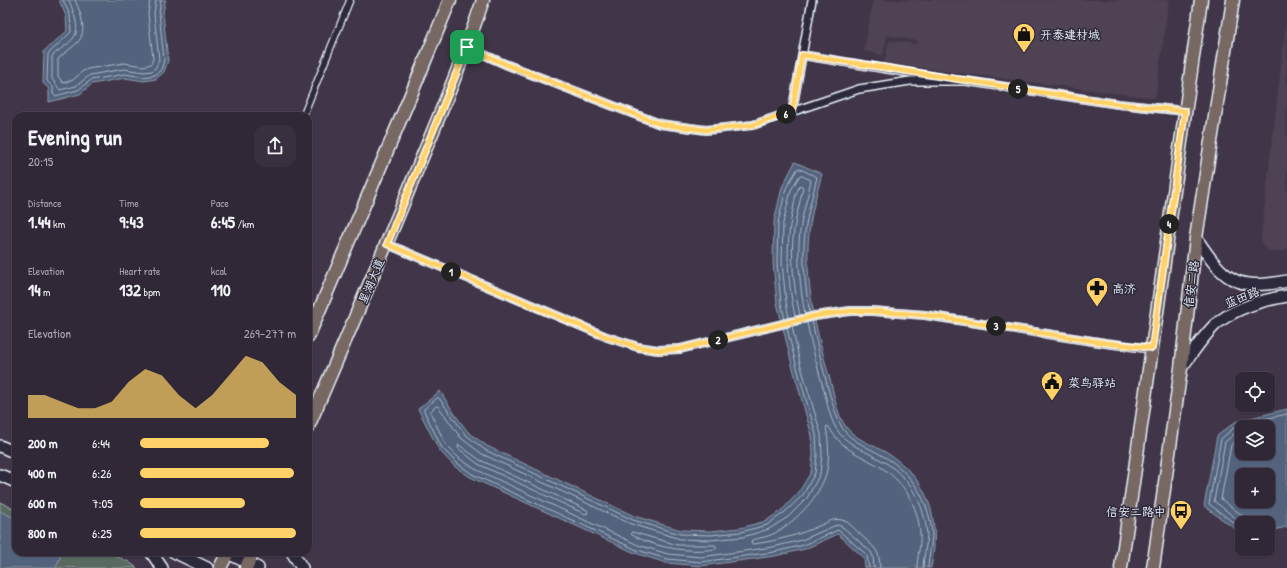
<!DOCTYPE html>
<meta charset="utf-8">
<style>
body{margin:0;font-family:"Patrick Hand","LXGW WenKai TC",sans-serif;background:#39303f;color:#f1f3f6;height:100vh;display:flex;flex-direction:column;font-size:15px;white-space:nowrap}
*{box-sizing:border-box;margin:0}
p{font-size:13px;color:#a8a6ad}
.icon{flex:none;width:22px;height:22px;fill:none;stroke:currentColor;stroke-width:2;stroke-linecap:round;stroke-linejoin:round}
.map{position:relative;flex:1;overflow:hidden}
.panel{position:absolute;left:12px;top:112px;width:300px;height:444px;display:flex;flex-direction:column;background:#312837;border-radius:12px;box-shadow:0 1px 3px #0004,0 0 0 1px #4c4452}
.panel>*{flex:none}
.controls{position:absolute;left:1235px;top:372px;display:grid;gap:8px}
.controls a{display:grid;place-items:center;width:40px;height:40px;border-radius:8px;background:#312837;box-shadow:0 1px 3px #0004,0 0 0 1px #4c4452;font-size:20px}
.pin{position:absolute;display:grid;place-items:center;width:34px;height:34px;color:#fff;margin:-17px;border-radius:8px;box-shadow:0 2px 6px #0006}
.km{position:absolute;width:20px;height:20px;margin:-10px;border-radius:50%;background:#222;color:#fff;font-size:11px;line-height:20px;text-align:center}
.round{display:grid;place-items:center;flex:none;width:42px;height:42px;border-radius:12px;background:#39303f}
.overview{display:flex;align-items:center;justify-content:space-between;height:68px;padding:0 16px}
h1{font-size:22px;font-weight:700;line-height:30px}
.stats{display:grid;grid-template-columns:repeat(3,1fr);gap:6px;height:68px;padding:4px 16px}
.stats div{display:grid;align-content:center}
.stats b{font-size:17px;font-weight:700}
.stats small{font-size:11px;font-weight:400}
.stats p{font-size:11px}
.chart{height:112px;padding:8px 16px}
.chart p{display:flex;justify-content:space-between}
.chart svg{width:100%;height:72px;margin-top:4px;fill:#ffd166;opacity:.7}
ul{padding:0 16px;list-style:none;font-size:13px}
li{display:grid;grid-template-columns:64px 48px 1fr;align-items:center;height:30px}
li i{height:10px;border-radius:5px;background:#ffd166}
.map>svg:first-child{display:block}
.built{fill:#504355}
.green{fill:#586960;stroke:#a0adac}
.water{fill:#52647d;stroke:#8e9cae;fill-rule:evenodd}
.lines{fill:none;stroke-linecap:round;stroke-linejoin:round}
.shore{stroke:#acb9c7;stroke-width:1}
.pedestrian-casing{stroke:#e8f1f8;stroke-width:8}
.minor-casing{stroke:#e8f1f8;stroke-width:10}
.secondary-casing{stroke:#e8f1f8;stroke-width:14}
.primary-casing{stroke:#e8f1f8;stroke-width:15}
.pedestrian{stroke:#2f2a3d;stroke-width:5.5}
.minor{stroke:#2f2a3d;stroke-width:7}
.secondary{stroke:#2f2a3d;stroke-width:11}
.primary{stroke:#776864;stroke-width:12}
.route-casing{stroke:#fff;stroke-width:8}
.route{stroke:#ffd166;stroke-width:5}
.labels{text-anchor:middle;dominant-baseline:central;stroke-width:3;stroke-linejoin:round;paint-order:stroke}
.poi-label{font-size:12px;fill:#e8f1f8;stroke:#2f2a3d;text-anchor:start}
.street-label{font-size:12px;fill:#e8f1f8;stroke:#2f2a3d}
</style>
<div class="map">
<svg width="1287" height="568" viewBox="0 0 1287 568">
<rect width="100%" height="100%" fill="#413649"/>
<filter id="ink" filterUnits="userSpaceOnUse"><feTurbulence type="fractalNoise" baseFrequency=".025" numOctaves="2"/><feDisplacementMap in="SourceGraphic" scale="8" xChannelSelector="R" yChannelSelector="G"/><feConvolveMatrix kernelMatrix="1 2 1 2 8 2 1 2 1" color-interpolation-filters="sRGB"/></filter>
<g filter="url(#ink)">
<!-- built -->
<path class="built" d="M873 0H1169L1155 98 884 63 889 41 917 44 918 41 887 35 883 55 864 51Z
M1287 16V250L1277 252 1269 251 1263 245 1261 237Z"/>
<!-- green -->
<path class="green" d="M0 502 16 510V552H107L129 562 137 568H0Z"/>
<!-- water -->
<path class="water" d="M59 0H166L165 2 163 13 168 61 164 72 156 79 144 81 125 78 92 84 80 94 49 102V89L43 83 44 51 67 31 66 16Z
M795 162 822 174C817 193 811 213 809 233 804 281 816 330 829 376 834 392 836 413 846 427 856 440 874 445 887 453 930 480 941 520 931 568H865L864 558 838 534 805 549 775 556 701 566 666 563 635 553 470 477 454 466 439 450 418 409 440 391 454 413 468 432 487 446 634 516 681 530 710 531 740 528 766 521 783 509 799 492 811 472 813 454 812 436 792 365 777 303 773 263 774 222 782 187Z
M1287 409V527L1268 531V523H1242V534L1204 506 1217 436 1235 422ZM1242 427H1268V453H1242ZM1242 475H1268V501H1242Z
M0 511 16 519V552H62L56 568H0Z"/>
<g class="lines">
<!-- shore -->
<path class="shore" d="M63 0 70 15 71 32 48 54 47 81 53 87V94L55 96 78 90 91 80 125 74 144 77 155 75 161 70 164 60 159 13 161 0
M69 0C72 9 81 28 74 37 69 45 59 49 52 56V79L60 90 76 86 90 75 124 69 144 72 152 71 156 67 159 60 154 14 156 0
M75 0C80 11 88 31 78 42 72 48 64 53 58 59V76L63 83 73 80 83 71 88 69 124 63 144 66 151 64 153 59 148 14 150 0
M795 316C787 280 785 241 794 205 795 198 796 190 801 185L803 188C800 202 796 216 794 230 790 254 794 291 800 315
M789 318 786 302 782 263 783 223 791 190 800 175 811 180C808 197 802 214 800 231 797 258 800 288 805 314
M785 319 781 303 777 263 778 223 786 188 798 168 817 177C813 195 807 214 805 232 802 258 805 287 810 313
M812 321C817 345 823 369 829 392 833 404 836 418 843 429 852 442 870 448 883 456 912 472 930 502 932 535 932 546 928 557 928 568
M807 323C812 347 818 370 825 394 828 407 831 423 840 434 851 446 867 452 881 460 908 475 925 503 927 535 927 546 923 557 923 568
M792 326 800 363 821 434 822 455 820 474 807 498 788 517 769 529 743 537 710 540 680 539 631 524 482 454 461 438 438 406H436L430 412 446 445 460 459 475 469 638 545 668 554 701 557 773 547 802 540 834 526 838 525 844 528 871 552 873 556 874 568
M787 328 796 364 816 434 817 455 815 473 803 495 785 512 767 525 741 532 710 535 680 534 633 520 485 450 465 434 439 398H437L424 409V411L442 448 457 463 472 474 637 550 667 559 701 562 774 552 804 545 838 530 867 555 869 568
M1242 429 1239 430 1225 442 1214 501 1242 523
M1242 436 1231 445 1221 499 1252 523
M459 445 480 460 587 510 588 513 585 514 478 464 458 448Z
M1242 529 1209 504 1221 439 1237 425 1287 414
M632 532 678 545H715L717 548 716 549C687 553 657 548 632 535Z
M880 568C880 551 875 548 863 537 857 532 850 522 842 520 834 518 828 522 821 525 799 535 777 541 753 544L751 543 752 540C759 538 767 537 773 534 795 522 816 501 825 477 830 465 829 440 826 428L827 426 829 427C841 449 858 454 879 466 904 481 918 505 920 534 921 546 917 557 917 568"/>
<!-- pedestrian casing -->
<g class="pedestrian-casing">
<path id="pedestrian" d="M303 116 350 0"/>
</g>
<!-- minor casing -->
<g class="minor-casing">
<path id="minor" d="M467 47 505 64 660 124 706 130 753 125 859 89 910 81H966L1118 104 1185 111
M802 55 942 78
M792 112 812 0
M387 244 607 337 638 347 658 350 680 349 815 316 850 311H872L925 315 1105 343 1152 349"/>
</g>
<!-- secondary casing -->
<g class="secondary-casing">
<path id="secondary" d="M1196 238C1224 280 1235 291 1287 281
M1181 368C1192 354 1203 336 1216 324 1235 308 1263 300 1287 296
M0 446 16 453
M0 475 16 482
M151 552 162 568
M174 552 207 568
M226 552 258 568
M292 552 302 568"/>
</g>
<!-- primary casing -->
<g class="primary-casing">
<path id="primary" d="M308 337 415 85 450 0
M308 427C345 341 383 254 418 167 441 112 464 57 483 0
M220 568 228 552
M246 568 253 552
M1121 568 1201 0
M1153 568 1181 368 1196 238 1233 0"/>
</g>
<!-- pedestrian -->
<use href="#pedestrian" class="pedestrian"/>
<!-- minor -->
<use href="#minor" class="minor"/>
<!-- secondary -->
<use href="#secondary" class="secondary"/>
<!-- primary -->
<use href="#primary" class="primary"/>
</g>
</g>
<g class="lines" filter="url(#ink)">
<!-- route casing -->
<g class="route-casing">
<path id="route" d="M467 47 505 64 660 124 706 130 753 125 792 112 802 55 1118 104 1185 111 1152 348 1106 343 925 315 872 311H850L815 316 680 349 658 350 638 347 607 337 387 244Z"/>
</g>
<!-- route -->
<use href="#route" class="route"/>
</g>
<!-- icons -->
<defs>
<g id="shop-pin" transform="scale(1.15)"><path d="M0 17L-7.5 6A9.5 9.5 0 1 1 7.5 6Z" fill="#ffd166" stroke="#2f2a3d"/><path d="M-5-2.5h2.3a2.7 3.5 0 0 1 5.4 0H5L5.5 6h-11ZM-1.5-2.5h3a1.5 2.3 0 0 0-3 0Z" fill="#111"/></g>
<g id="pharmacy-pin" transform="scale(1.15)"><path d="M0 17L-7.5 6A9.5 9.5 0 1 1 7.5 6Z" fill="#ffd166" stroke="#2f2a3d"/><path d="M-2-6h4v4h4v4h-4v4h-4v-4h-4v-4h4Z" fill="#111"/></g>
<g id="civic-pin" transform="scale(1.15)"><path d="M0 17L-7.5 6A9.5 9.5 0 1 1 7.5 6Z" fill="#ffd166" stroke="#2f2a3d"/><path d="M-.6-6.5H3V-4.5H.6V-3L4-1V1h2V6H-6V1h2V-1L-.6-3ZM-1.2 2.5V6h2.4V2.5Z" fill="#111"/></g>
<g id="bus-pin" transform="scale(1.15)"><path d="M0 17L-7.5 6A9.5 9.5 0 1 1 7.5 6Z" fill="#ffd166" stroke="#2f2a3d"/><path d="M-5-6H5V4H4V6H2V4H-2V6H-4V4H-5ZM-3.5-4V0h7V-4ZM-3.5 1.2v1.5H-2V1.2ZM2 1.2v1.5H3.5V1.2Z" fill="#111"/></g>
</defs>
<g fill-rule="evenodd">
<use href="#shop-pin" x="1024" y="34"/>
<use href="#pharmacy-pin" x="1097" y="288"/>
<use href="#civic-pin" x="1052" y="382"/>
<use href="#bus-pin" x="1181" y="511"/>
</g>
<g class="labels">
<!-- poi labels -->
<g class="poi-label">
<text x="1040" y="34">开泰建材城</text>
<text x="1112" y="288">高济</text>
<text x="1068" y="382">菜鸟驿站</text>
<text x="1166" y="511" text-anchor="end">信安二路中</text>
</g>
<!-- street labels -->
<g class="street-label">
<text transform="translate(371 281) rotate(-67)">星湖大道</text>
<text transform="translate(1191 284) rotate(-83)">信安二路</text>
<text transform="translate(1242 297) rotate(-22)">蓝田路</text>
</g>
</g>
</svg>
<div class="controls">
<a><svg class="icon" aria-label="locate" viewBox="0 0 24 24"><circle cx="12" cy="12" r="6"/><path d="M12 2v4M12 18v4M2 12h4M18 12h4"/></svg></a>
<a><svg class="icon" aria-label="layers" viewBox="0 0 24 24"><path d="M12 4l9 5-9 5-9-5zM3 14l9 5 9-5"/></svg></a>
<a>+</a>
<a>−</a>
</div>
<div class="pin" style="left:467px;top:47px;background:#1e9e55"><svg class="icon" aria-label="arrive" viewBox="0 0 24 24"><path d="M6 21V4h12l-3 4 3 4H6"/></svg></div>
<b class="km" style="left:451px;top:272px">1</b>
<b class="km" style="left:718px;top:340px">2</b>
<b class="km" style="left:996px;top:326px">3</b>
<b class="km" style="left:1169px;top:224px">4</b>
<b class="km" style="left:1018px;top:89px">5</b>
<b class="km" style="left:786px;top:114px">6</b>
<section class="panel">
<div class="overview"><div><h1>Evening run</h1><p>20:15</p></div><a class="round"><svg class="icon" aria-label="share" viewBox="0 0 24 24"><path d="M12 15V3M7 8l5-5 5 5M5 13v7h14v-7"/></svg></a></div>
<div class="stats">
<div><p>Distance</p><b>1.44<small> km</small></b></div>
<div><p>Time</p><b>9:43</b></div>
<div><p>Pace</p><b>6:45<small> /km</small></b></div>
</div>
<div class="stats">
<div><p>Elevation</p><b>14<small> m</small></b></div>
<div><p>Heart rate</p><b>132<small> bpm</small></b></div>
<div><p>kcal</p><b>110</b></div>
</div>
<div class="chart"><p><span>Elevation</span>269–277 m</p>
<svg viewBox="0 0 160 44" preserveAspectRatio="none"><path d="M0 44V30L10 30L20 34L30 38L40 38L50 34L60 22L70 14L80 18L90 30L100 38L110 30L120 18L130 6L140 10L150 22L160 30V44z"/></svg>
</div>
<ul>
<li><b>200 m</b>6:44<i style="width:83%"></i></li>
<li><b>400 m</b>6:26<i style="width:99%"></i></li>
<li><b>600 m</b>7:05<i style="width:67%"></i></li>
<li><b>800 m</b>6:25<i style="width:100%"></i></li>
</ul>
</section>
</div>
